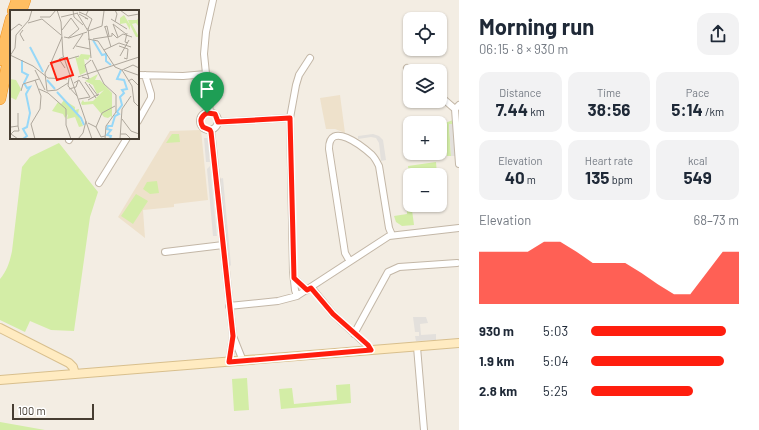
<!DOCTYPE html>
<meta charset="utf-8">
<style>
body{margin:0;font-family:Barlow,sans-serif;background:#f2f2f3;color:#1f2937;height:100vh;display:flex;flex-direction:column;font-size:15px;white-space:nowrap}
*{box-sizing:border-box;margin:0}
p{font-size:13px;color:#747a83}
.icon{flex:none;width:22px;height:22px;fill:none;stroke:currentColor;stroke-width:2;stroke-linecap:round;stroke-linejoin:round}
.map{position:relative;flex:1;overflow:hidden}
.panel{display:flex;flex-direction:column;background:#fff;width:300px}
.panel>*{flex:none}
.buttons{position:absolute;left:403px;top:12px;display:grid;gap:8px}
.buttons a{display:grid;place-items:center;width:44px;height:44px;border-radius:8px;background:#fff;box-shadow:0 1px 3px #0004;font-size:20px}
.scale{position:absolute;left:12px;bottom:10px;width:82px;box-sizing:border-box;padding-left:4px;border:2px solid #463d32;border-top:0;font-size:11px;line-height:14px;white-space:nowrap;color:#463d32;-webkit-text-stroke:3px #fff;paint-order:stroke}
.pin{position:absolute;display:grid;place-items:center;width:34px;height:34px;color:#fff;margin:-41px -17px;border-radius:50% 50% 50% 0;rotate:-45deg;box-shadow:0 0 4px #0007}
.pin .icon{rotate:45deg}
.round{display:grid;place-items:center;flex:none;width:42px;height:42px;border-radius:12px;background:#f2f2f3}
.head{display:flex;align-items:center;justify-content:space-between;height:68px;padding:0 20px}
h1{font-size:22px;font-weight:700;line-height:30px}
.figures{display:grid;grid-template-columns:repeat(3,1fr);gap:6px;height:68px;padding:4px 20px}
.figures div{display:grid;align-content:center;border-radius:10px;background:#f2f2f3;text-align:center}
.figures b{font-size:17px;font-weight:700}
.figures small{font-size:11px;font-weight:400}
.figures p{font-size:11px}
.chart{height:112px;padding:8px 20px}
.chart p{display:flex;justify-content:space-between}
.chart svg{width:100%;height:72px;margin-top:4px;fill:#ff1e0e;opacity:.7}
ul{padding:0 20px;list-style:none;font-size:13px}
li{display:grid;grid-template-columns:64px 48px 1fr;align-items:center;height:30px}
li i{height:10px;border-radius:5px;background:#ff1e0e}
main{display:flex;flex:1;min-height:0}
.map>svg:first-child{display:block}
.education{fill:#eee1cb}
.green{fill:#d3eda6}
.parking{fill:#e3e0dc}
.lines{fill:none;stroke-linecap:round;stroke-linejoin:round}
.street-casing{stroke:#c3b7a7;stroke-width:8}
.secondary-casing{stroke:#d8bf8d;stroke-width:10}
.highway-casing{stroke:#ee9222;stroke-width:12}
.street{stroke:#fff;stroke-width:6}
.secondary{stroke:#ffebc1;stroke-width:8}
.highway{stroke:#ffbe62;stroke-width:11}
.route-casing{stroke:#fff;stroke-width:8}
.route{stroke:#ff1e0e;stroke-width:5}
.inset-river{fill:none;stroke:#97d8f8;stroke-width:2}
.inset-road{fill:none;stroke:#aea79c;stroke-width:1}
.view{fill:#ff1e0e;fill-opacity:0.15;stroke:#ff1e0e;stroke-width:2}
.inset-edge{fill:none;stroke:#463d32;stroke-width:2}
</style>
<main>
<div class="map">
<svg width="459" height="430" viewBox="0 0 459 430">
<rect width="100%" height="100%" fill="#f3ede3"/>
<!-- education -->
<path class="education" d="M340 95 345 133 335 129H326L322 109 320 98Z
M201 130 208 200 174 204V207L143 210 145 238 118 217 170 131Z"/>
<!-- green -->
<path class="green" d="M453 120V124H449L451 156H447L445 123Z
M172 134H179L180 142 166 143Z
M59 143 98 192 90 217 74 331 51 330 30 321 25 332 0 320V279C7 271 10 261 12 251L22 167 30 157Z
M436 162 437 175H410V184L408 166Z
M157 181 159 193 150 194 143 189 147 182Z
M136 194 148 201 133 224 121 216Z
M412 210 414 225 402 226 396 222 394 216 407 214V211Z
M247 378 249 410 234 411 232 379Z
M350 384 351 403 281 409 279 389 292 388 294 404 337 400 336 385Z
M0 422 45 430H0Z"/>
<!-- parking -->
<path class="parking" d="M449 124H453L455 156H451Z
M373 134 379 136 383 140 386 160 381 161 379 143 376 138 371 137 358 139V136Z
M204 138H208L210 162H206Z
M210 166 217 236H213L207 169Z
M223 178 231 265 228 268 219 179Z
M413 317H426L428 323 420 324 421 335 436 334V340L416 341 415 336H419V332H415Z"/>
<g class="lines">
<!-- street casing -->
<g class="street-casing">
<path id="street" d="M407 68 411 71
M138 75 183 76 206 74
M440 96 455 109
M459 105 455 109 459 164
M200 121a9 9 0 1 1 18 0a9 9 0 1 1-18 0Z
M210 113 204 54 206 32 213 0
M138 121 151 98V94L145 75
M218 122 290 118
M211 130 233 336 229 362
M69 140 70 138
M99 183 127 138
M165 252 223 245
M349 260 345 253 329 149C329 120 362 146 372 155 375 158 377 162 379 166L389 228 392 235
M294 278 307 290
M311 287 333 314 367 345 371 350
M297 296 295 290 293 272 290 118 296 85 299 75 310 58
M229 306 278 301 297 296 389 236 459 228
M354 334 388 272 399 267 457 263
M233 336 243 361
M417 347 424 430"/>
</g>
<!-- secondary casing -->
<g class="secondary-casing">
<path id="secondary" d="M0 328 69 363 73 367 75 374
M0 380 459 343"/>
</g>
<!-- highway casing -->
<g class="highway-casing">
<path id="highway" d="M13 11 17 0
M21 11 25 0
M0 60 11 19
M0 99 11 48"/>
</g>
<!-- street -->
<use href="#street" class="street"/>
<!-- secondary -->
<use href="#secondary" class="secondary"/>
<!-- highway -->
<use href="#highway" class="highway"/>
</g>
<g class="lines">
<!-- route casing -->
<g class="route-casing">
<path id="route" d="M207 113 215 114 218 122 290 118 294 278 307 290 311 288 333 314 368 345 371 350 229 362 233 336 211 132 210 130 203 127C199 121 201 116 207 113Z"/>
</g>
<!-- route -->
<use href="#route" class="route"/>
</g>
<!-- overview -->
<g transform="translate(10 10)">
<rect width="129" height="129" fill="#f3ede3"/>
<path d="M114 5 120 15 118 10H127L129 7V17L126 13 122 14 129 27H126L120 15V20L116 13 110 14V8ZM71 44 81 45 78 50 74 49 76 62 70 65 65 46 68 48ZM88 64 85 70H90L102 83V108L101 106 98 108 94 107 83 94 72 95 71 93 73 90 74 92 83 91 94 80 87 84 83 75 75 71ZM0 69 6 70 11 79 6 90 0 87ZM54 90 65 97V100L69 99 68 104 73 116 69 117 65 107 57 109 58 104 55 108 53 104 42 101 48 92 51 94Z" fill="#d3eda6"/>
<path class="inset-river" d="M83 30 92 45 96 44V51L101 55M20 37 33 62M12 50V62L18 65 14 73 17 78 20 77 16 84 20 103 17 117 13 119 17 126 13 129M37 70 45 79M47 82 71 108 74 115M100 129 101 126 97 125 101 120 97 119 98 116H102L105 106 109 104 107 102 112 95 110 87 114 83 112 80 117 79 114 70 107 69 111 60"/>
<path class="inset-road" d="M47 0 51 12 53 45 82 129M63 0 64 7 73 15M79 0H93M105 0 107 4 105 12M110 0 118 6 129 4M69 2 76 5 78 1M67 3 78 21M69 4 78 9 75 8M76 5 82 9 78 19M30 7H40L46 0M51 7 68 3M101 9 117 19M18 13 32 9 51 25M94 17 97 16 99 26M95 17 101 37M78 18 81 48M13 20 10 24 14 31M52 20 61 8M0 21 9 14 12 16M78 21 92 16 94 1M117 23 115 32 118 33M54 27 59 28 77 22M108 27 103 14 116 24M58 28 69 19 61 8M78 29 88 31 105 57 112 60 122 76 124 92 129 97M83 29 102 26V23L107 28 113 24 122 27M66 36 80 39M109 36 118 39 117 49 114 48M63 39 73 24M94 40 109 33 121 37M0 45 23 56 38 68 57 69M0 46 5 38 6 25 19 10 22 0M110 46 119 30M53 47 49 49 55 58M55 50 69 46M82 50 94 74 106 85V102L96 116 95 129M40 55 52 27M25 60 35 80M112 60 123 55 129 58M114 60 128 65M68 67 129 47M72 67 79 69 75 55 81 50M59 68 58 76 67 86M25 70 31 86 30 99M118 71 122 69 129 76M75 72 86 88M64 73 69 70 80 87 69 89M79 74 88 86M29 79 38 83 56 99V115L61 129M59 79 66 77 68 71M11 81 13 74 29 69M37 81 35 63 39 55M37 81 47 80 58 73M78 90 89 84M8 103V116M112 109 121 121 129 124M0 113V126M78 113 86 117 91 127 95 126M1 117 8 116 9 121H4M86 117 92 103 105 96M4 121 1 124 8 129M110 124H116L121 129M25 129 21 114 30 99M68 129 73 123 76 111M110 129 112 99 121 86"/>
<path class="view" d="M57 48 63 65 47 70 41 53Z"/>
<rect width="129" height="129" class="inset-edge"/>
</g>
</svg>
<div class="buttons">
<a><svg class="icon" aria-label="locate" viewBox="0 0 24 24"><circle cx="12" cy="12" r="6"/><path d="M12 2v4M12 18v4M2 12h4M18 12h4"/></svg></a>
<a><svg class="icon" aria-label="layers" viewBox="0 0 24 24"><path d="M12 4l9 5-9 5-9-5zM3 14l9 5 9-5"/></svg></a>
<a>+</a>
<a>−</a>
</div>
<div class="scale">100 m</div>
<div class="pin" style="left:207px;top:113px;background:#1e9e55"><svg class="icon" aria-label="arrive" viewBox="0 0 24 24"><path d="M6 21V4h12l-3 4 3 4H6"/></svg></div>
</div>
<section class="panel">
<div class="head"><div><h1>Morning run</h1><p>06:15 · 8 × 930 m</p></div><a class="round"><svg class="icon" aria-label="share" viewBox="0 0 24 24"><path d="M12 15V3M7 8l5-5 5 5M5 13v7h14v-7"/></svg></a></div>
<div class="figures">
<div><p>Distance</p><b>7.44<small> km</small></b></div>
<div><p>Time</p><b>38:56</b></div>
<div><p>Pace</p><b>5:14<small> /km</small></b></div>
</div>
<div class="figures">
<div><p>Elevation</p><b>40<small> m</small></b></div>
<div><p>Heart rate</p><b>135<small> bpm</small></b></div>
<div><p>kcal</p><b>549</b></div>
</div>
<div class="chart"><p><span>Elevation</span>68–73 m</p>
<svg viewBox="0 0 160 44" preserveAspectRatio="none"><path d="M0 44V12L10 12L20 12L30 12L40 6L50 6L60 12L70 19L80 19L90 19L100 25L110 32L120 38L130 38L140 25L150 12L160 12V44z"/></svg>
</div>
<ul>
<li><b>930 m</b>5:03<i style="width:91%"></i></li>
<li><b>1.9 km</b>5:04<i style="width:90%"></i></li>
<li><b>2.8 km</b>5:25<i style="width:69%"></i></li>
</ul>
</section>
</main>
